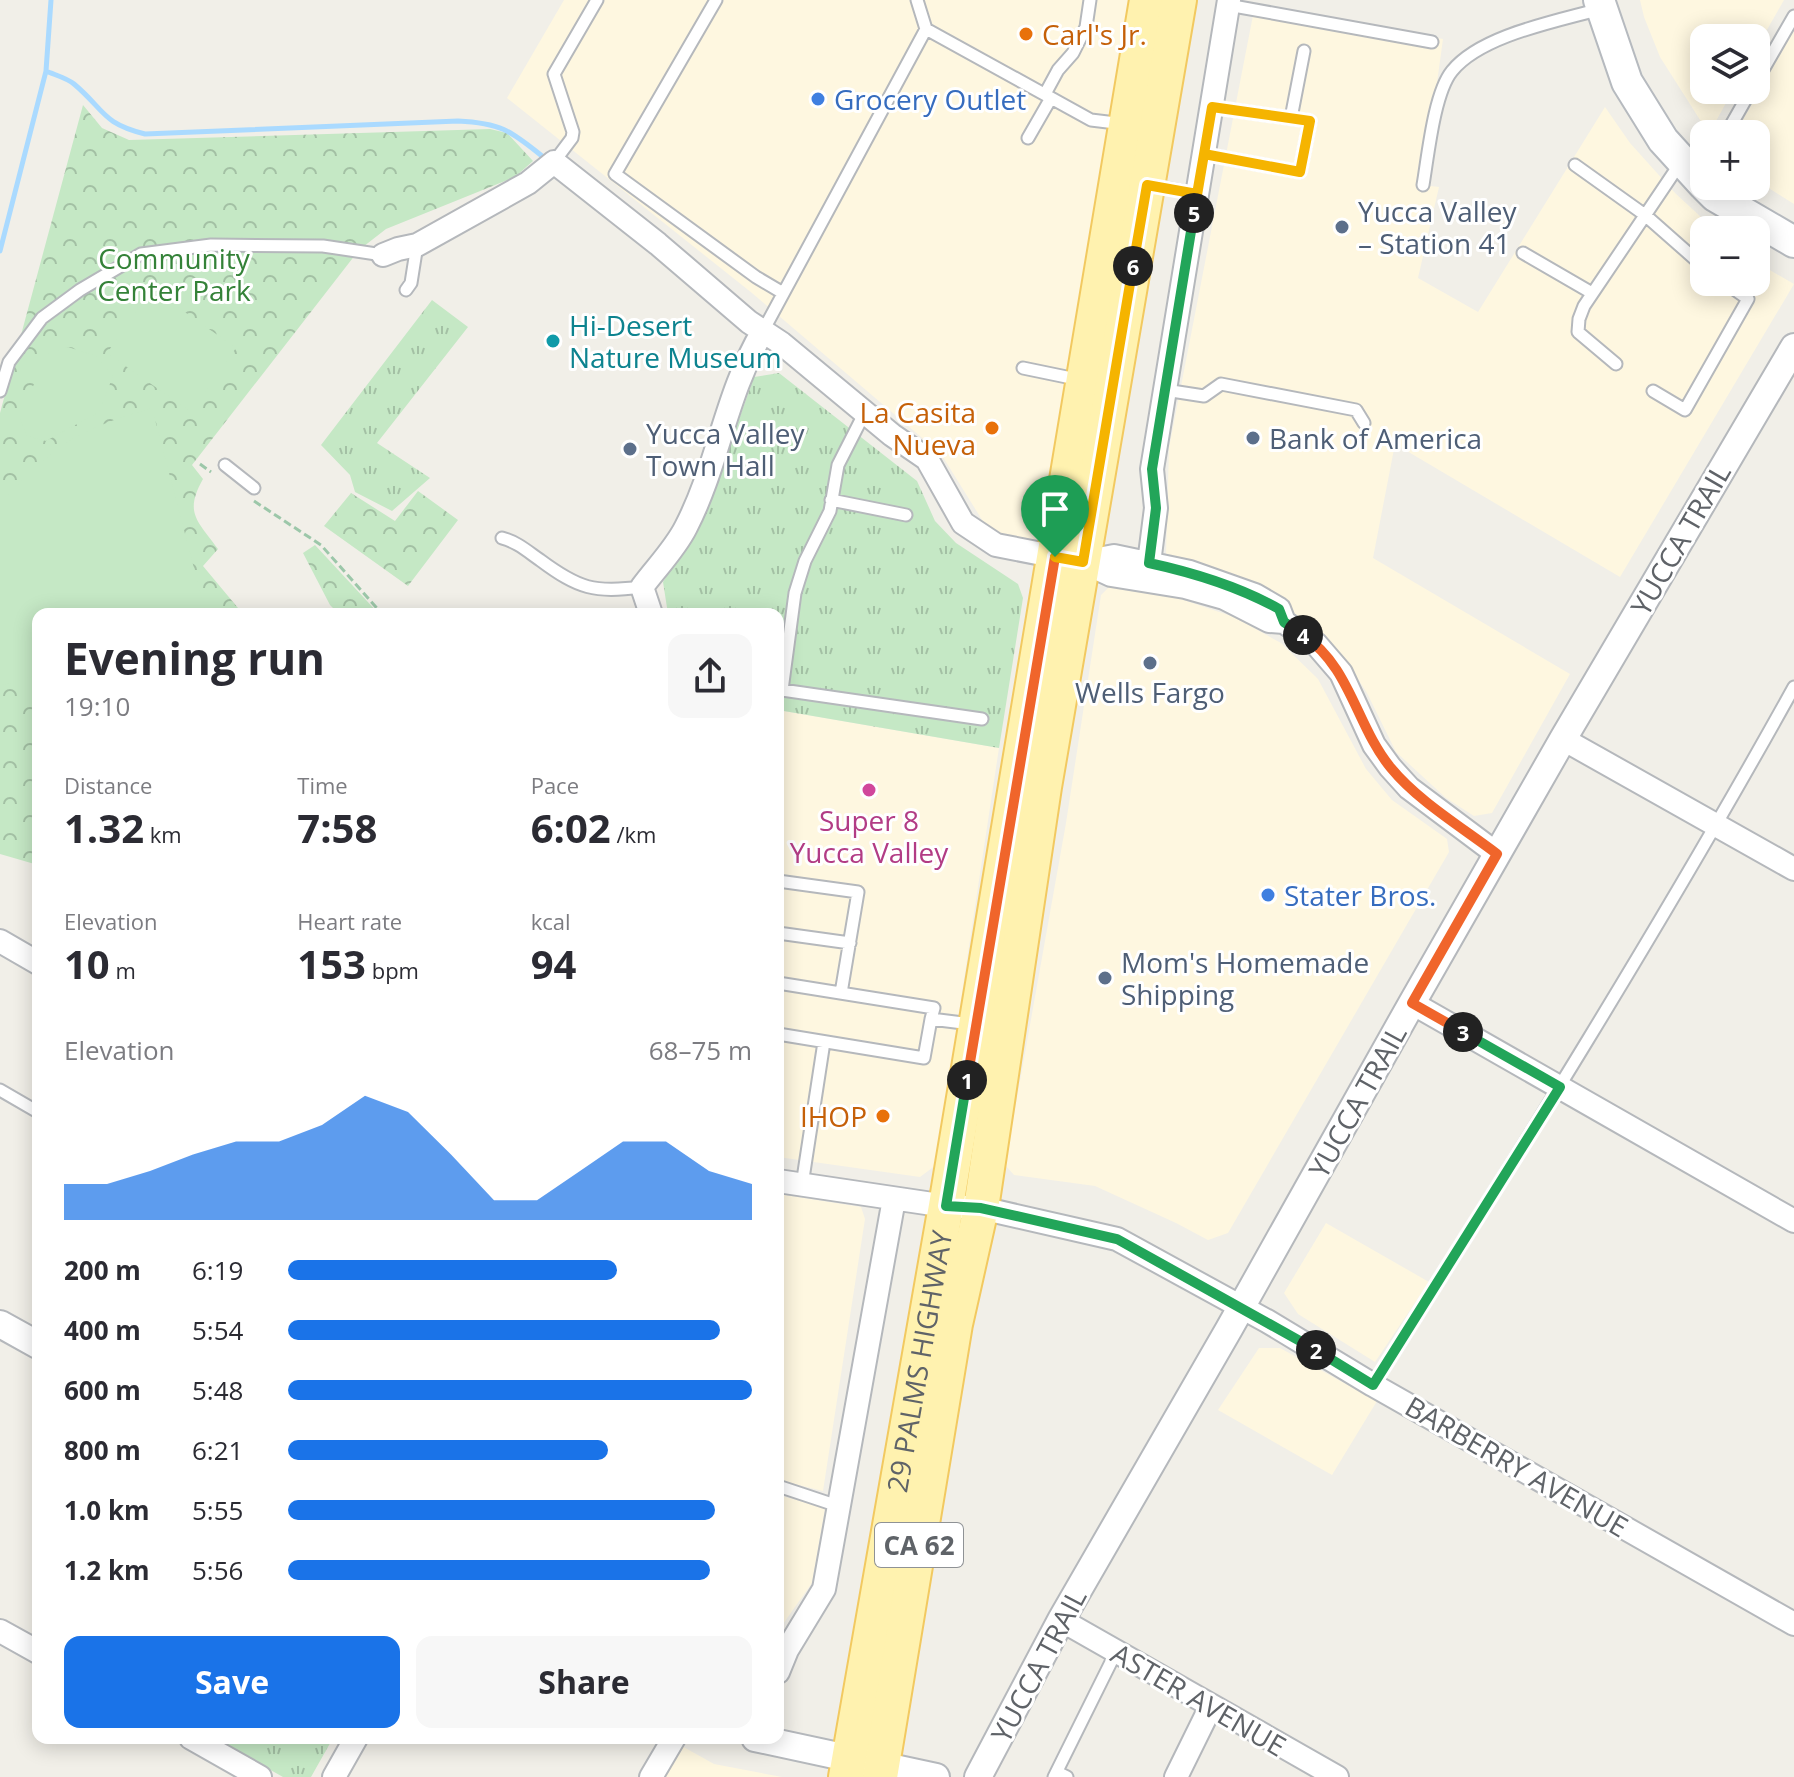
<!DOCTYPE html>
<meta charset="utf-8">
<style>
body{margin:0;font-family:"Open Sans",sans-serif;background:#f7f7f7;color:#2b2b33;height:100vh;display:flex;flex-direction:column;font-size:30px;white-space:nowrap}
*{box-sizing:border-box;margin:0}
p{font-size:26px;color:#7c7c81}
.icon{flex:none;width:44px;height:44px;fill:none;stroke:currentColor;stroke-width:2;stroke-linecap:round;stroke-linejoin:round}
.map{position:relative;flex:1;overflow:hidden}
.panel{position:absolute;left:32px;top:608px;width:752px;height:1136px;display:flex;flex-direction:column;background:#fff;border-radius:16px;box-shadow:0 4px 20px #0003}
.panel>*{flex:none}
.tools{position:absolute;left:1690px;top:24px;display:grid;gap:16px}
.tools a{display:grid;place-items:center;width:80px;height:80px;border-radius:16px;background:#fff;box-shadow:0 4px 20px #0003;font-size:40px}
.pin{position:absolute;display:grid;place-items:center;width:68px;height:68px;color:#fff;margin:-82px -34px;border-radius:50% 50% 50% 0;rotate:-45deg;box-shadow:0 0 8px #0007}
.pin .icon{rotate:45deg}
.km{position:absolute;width:40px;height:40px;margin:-20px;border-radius:50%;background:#222;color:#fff;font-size:22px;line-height:40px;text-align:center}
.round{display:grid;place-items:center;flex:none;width:84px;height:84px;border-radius:16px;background:#f7f7f7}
.headline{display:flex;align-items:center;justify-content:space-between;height:136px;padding:0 32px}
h1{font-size:44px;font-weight:700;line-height:60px}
.metrics{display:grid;grid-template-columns:repeat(3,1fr);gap:12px;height:136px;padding:8px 32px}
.metrics div{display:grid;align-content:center}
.metrics b{font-size:40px;font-weight:700}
.metrics small{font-size:22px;font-weight:400}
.metrics p{font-size:22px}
.chart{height:224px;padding:16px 32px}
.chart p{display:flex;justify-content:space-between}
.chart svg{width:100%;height:144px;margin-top:8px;fill:#1a73e8;opacity:.7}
.action{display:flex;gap:16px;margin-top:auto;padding:16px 32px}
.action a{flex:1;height:92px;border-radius:16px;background:#1a73e8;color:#fff;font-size:32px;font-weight:700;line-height:92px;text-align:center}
.action a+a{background:#f7f7f7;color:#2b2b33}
ul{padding:0 32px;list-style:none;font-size:26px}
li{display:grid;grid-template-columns:128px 96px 1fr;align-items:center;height:60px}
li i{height:20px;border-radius:10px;background:#1a73e8}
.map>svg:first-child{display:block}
.commercial{fill:#fef7e0}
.grass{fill:url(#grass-tufts)}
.park{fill:url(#park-crowns)}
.garden{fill:#c5e8c5}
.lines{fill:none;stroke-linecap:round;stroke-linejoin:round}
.stream{stroke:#aadaff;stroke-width:5}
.service-casing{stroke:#b5b8bc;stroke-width:15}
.minor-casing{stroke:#b5b8bc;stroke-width:26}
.tertiary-casing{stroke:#b5b8bc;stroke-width:30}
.secondary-casing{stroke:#b6babf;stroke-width:34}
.primary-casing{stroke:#f2c960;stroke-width:38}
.path{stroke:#9cc7a9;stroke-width:3;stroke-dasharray:8 4;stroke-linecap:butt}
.service{stroke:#fff;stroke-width:11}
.minor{stroke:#fff;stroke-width:22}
.tertiary{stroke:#fff;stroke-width:26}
.secondary{stroke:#fff;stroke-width:30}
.primary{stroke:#fff2af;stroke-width:34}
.split-1-casing{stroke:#fff;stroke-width:16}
.split-2-casing{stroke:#fff;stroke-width:16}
.split-3-casing{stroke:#fff;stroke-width:16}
.split-4-casing{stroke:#fff;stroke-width:16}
.split-5-casing{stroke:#fff;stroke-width:16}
.split-6-casing{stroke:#fff;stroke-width:16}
.split-7-casing{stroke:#fff;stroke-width:16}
.split-1{stroke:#f0652b;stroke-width:10}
.split-2{stroke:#22a559;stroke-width:10}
.split-3{stroke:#22a559;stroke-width:10}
.split-4{stroke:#f0652b;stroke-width:10}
.split-5{stroke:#22a559;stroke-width:10}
.split-6{stroke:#f5b400;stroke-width:10}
.split-7{stroke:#f5b400;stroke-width:10}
.food-dot{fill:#e8710a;stroke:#fff;stroke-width:3}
.shop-dot{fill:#3f7fe0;stroke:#fff;stroke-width:3}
.service-dot{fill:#5c6f8a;stroke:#fff;stroke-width:3}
.culture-dot{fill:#0f9aa8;stroke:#fff;stroke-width:3}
.hotel-dot{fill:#d1479c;stroke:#fff;stroke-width:3}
.labels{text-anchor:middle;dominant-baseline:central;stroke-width:6;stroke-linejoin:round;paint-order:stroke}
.shield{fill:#fff;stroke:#8f9295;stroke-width:2}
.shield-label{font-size:26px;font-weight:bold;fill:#5f6368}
.food-label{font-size:28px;fill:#c56008;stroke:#fff;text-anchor:end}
.shop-label{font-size:28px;fill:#366cbe;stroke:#fff;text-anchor:start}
.service-label{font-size:28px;fill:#4e5e75;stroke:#fff;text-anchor:start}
.park-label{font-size:28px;fill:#348238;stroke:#fff}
.culture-label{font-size:28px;fill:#0d838f;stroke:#fff;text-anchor:start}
.street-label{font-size:28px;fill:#5f6368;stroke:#fff}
.hotel-label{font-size:28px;fill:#b23c85;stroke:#fff}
</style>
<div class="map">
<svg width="1794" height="1777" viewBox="0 0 1794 1777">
<defs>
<pattern id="grass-tufts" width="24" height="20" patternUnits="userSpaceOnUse" patternTransform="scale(2)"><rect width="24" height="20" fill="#c5e8c5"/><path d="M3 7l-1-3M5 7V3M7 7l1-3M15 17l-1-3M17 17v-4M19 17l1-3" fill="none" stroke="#a3c0a4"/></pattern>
<pattern id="park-crowns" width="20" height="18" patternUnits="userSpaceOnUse" patternTransform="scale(2)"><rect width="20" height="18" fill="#c5e8c5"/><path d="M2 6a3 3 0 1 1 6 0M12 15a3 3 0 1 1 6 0" fill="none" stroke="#a3c0a4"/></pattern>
</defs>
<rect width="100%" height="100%" fill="#f1efe8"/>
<!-- commercial -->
<path class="commercial" d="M564 0H1139L1052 545 1007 539 984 523 941 454 752 293 507 98Z
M1640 0H1784L1756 49V38H1704V90H1733L1709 134 1660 57 1644 17Z
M1255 5 1443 39 1423 185 1439 187 1418 278 1478 312 1605 107 1630 143 1675 193 1715 230H1704V282H1756V262L1794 284 1620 577 1395 444 1373 558 1570 674 1492 813 1474 816 1446 798 1396 752 1367 693 1345 659 1282 603 1166 555 1169 448Z
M1794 30V204L1756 180V134H1735Z
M1112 584 1148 588 1234 617 1281 643 1318 679 1366 769 1392 800 1447 839 1449 852 1228 1233 1208 1240 1176 1223 1095 1186 1014 1175 1005 1165 1066 823 1101 595Z
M784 711 999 748 936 1165 920 1177 778 1157V734Z
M778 1194 861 1207 865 1219 823 1491 778 1480Z
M1326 1223 1429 1282 1375 1362 1298 1314 1284 1293Z
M1259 1348H1280L1377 1401 1332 1475 1218 1410Z
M778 1495 825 1508 812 1583 778 1631Z
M680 1745 714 1764 782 1777H661Z"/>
<!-- grass -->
<path class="grass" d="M432 300 468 327 377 443 430 478 392 511 355 492 350 475 321 445Z
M779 373 917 481 935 521 956 543 1018 584 1023 598 999 748 778 710V614H668L663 582 705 515 754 377Z
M213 1738H333L311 1777H283Z"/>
<!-- park -->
<path class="park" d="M83 105 102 128 129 140 490 129 507 133 533 161 515 177 386 229 359 250 192 465 203 479C184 513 197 520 218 549L203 566 243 614H38V865L0 854V413Z
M418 491 458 520 408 586 324 526 351 493 395 521Z
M315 545 379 614H339L330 605 303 553Z"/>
<!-- garden -->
<path class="garden" d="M152 289 236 348 191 412 107 353Z
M68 347 96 356 113 376 99 412 46 441 27 436 20 419 46 354Z
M152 408 206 614H38V675L0 686V505C52 446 76 430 152 408Z"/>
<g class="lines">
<!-- stream -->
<path class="stream" d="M46 71C55 75 67 78 74 84 105 110 101 123 145 134L458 121C500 123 510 130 542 156
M0 251 46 71 51 0"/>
<!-- service casing -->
<g class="service-casing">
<path id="service" d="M716 0 615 174 756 277 783 293
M1228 5 1432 42
M926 29 1091 120 1124 124
M1756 82 1794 16
M1045 94 1058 70 1073 53 1086 27 1090 0
M1291 118 1304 51
M1726 134 1751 90
M1028 138 1051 98
M1204 154 1300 172 1310 121 1212 107
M554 162 572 138 573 132 554 74 597 0
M1575 165 1645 215 1704 267
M1151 185 1197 194
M1423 185C1428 156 1434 93 1452 71 1481 35 1558 21 1600 9
M1523 253 1592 293
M406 290 411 283 417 245
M763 331 926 29 917 0
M1616 364 1578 332 1579 319 1584 306 1681 162
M1023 368 1081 380
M1165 390 1204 396 1221 384 1356 410 1364 423
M0 391 9 362 42 318 80 290 141 254 211 245 323 246 383 255
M1653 391 1685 410 1748 299 1724 282
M865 412 838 465 830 511 805 561 795 593 782 690 982 719
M225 465 254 488
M831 500 906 515
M502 538C517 542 527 551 540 560 579 589 594 593 642 587
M778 881 858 892 841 993
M778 933 850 943
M778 983 934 1008 931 1019 971 1024
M778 1034 924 1058 931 1019
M0 1090 38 1112
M802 1185 824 1042
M1373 1385C1518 1155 1662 925 1794 687
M778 1486 838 1506
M1057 1772 1067 1777
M1054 1777 1116 1652"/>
</g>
<!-- minor casing -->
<g class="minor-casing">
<path id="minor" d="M383 255 398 249 417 245 528 183 554 162 658 244 749 322 781 343 892 435 927 459 963 523 996 545 1083 562 1111 575 1185 587 1224 598 1269 621 1284 622 1316 644 1341 673 1374 745 1390 767 1409 788 1497 854
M1083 562 1114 556 1190 572 1255 595 1279 609 1284 622
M1149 563 1156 508 1152 469 1229 0
M651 614 642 587C656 568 675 549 686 527 719 463 725 395 763 331
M1563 739 1794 869
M0 941 38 963
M1412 1003 1794 1221
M778 1181 946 1206 981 1208 1117 1239 1267 1321 1373 1385 1794 1624
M1061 1620 1337 1777
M0 1631 38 1652
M778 1672 787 1650 824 1589 894 1199
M191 1738 260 1777
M334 1777 356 1738
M651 1777 674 1738
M1176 1777 1211 1706"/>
</g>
<!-- tertiary casing -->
<g class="tertiary-casing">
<path id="tertiary" d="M0 1324 38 1345
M755 1738 936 1777
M978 1777 1061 1620 1229 1329 1412 1003 1563 739 1794 347"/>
</g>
<!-- secondary casing -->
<g class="secondary-casing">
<path id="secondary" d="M1599 0 1627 82 1663 140 1704 185
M1705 186 1715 196 1794 242"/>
</g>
<!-- primary casing -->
<g class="primary-casing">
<g id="primary">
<path id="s1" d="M846 1777 946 1206 1147 0"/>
<path d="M880 1777 955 1324 981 1208 1044 787 1179 0"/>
</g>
</g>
<!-- path -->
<path class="path" d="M200 464 211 472
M254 501 321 545 382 614"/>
<!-- service -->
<use href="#service" class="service"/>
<!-- minor -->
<use href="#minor" class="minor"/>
<!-- tertiary -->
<use href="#tertiary" class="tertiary"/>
<!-- secondary -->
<use href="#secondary" class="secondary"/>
<!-- primary -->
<use href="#primary" class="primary"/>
</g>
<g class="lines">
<!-- split-1 casing -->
<g class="split-1-casing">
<path id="split-1" d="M967 1080 1055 557"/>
</g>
<!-- split-2 casing -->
<g class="split-2-casing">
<path id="split-2" d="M967 1080 946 1206 981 1208 1117 1239 1316 1350"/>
</g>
<!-- split-3 casing -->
<g class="split-3-casing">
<path id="split-3" d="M1316 1350 1373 1385 1560 1087 1463 1032"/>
</g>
<!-- split-4 casing -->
<g class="split-4-casing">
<path id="split-4" d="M1303 635C1351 667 1356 726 1391 768 1418 801 1463 828 1497 854L1412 1003 1463 1032"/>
</g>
<!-- split-5 casing -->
<g class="split-5-casing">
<path id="split-5" d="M1194 213 1152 469 1156 508 1149 563C1195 573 1238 586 1279 609L1284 622 1303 635"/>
</g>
<!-- split-6 casing -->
<g class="split-6-casing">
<path id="split-6" d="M1133 266 1147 185 1197 194 1204 154 1300 172 1310 121 1212 107 1194 213"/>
</g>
<!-- split-7 casing -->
<g class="split-7-casing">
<path id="split-7" d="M1055 557 1083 562 1133 266"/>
</g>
<!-- split-1 -->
<use href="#split-1" class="split-1"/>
<!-- split-2 -->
<use href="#split-2" class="split-2"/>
<!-- split-3 -->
<use href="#split-3" class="split-3"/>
<!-- split-4 -->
<use href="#split-4" class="split-4"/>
<!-- split-5 -->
<use href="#split-5" class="split-5"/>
<!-- split-6 -->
<use href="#split-6" class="split-6"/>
<!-- split-7 -->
<use href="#split-7" class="split-7"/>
</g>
<!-- markers -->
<g class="food-dot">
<circle cx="1026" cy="34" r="8"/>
<circle cx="992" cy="428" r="8"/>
<circle cx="883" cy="1116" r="8"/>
</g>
<g class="shop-dot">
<circle cx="818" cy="99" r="8"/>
<circle cx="1268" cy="895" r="8"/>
</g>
<g class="service-dot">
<circle cx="1342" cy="227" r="8"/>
<circle cx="1253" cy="438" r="8"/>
<circle cx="630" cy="449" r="8"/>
<circle cx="1150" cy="663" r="8"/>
<circle cx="1105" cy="978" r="8"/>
</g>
<circle class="culture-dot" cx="553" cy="341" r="8"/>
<circle class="hotel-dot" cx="869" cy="790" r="8"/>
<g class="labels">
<!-- shield labels -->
<rect class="shield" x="875" y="1523" width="88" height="44" rx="6"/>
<g class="shield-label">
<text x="919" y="1545">CA 62</text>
</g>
<!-- food labels -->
<g class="food-label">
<text x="1042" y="34" text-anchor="start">Carl's Jr.</text>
<text x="976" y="412">La Casita<tspan x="976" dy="32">Nueva</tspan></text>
<text x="867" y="1116">IHOP</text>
</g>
<!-- shop labels -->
<g class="shop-label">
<text x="834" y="99">Grocery Outlet</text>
<text x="1284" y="895">Stater Bros.</text>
</g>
<!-- service labels -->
<g class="service-label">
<text x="1358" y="211">Yucca Valley<tspan x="1358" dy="32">– Station 41</tspan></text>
<text x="646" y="433">Yucca Valley<tspan x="646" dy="32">Town Hall</tspan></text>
<text x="1269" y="438">Bank of America</text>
<text x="1150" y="692" text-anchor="middle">Wells Fargo</text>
<text x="1121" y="962">Mom's Homemade<tspan x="1121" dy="32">Shipping</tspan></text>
</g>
<!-- park labels -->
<g class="park-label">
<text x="174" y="258">Community<tspan x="174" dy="32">Center Park</tspan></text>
</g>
<!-- culture labels -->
<g class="culture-label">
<text x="569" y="325">Hi-Desert<tspan x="569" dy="32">Nature Museum</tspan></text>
</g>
<!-- street labels -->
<g class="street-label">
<text transform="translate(1680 539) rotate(-60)">YUCCA TRAIL</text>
<text transform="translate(1357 1101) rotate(-61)">YUCCA TRAIL</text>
<text stroke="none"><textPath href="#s1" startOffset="422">29 PALMS HIGHWAY</textPath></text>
<text transform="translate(1517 1466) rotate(30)">BARBERRY AVENUE</text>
<text transform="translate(1038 1665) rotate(-62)">YUCCA TRAIL</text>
<text transform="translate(1199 1699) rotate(30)">ASTER AVENUE</text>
</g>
<!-- hotel labels -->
<g class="hotel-label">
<text x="869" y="820">Super 8<tspan x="869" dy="32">Yucca Valley</tspan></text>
</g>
</g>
</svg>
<div class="tools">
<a><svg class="icon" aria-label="layers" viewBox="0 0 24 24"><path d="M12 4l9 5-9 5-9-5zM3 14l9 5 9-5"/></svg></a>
<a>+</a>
<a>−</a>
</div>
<div class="pin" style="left:1055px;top:557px;background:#1e9e55"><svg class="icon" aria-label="arrive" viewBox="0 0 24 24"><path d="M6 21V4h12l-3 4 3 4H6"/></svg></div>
<b class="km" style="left:967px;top:1080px">1</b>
<b class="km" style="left:1316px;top:1350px">2</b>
<b class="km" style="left:1463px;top:1032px">3</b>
<b class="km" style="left:1303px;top:635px">4</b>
<b class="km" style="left:1194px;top:213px">5</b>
<b class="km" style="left:1133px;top:266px">6</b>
<section class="panel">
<div class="headline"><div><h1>Evening run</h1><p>19:10</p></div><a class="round"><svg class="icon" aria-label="share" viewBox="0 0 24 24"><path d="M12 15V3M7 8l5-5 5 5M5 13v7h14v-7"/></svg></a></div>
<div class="metrics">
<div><p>Distance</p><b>1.32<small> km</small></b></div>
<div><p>Time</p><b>7:58</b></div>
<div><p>Pace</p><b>6:02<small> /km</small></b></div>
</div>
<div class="metrics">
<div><p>Elevation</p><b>10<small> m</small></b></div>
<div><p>Heart rate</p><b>153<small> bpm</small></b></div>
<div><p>kcal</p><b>94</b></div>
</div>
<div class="chart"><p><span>Elevation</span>68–75 m</p>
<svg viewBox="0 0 160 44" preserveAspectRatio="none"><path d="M0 44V33L10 33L20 29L30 24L40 20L50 20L60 15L70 6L80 11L90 24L100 38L110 38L120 29L130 20L140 20L150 29L160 33V44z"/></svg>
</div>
<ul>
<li><b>200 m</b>6:19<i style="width:71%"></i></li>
<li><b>400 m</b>5:54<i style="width:93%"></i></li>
<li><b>600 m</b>5:48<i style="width:100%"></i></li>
<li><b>800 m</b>6:21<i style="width:69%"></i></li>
<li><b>1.0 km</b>5:55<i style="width:92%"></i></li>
<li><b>1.2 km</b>5:56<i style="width:91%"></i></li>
</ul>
<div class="action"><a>Save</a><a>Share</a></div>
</section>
</div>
